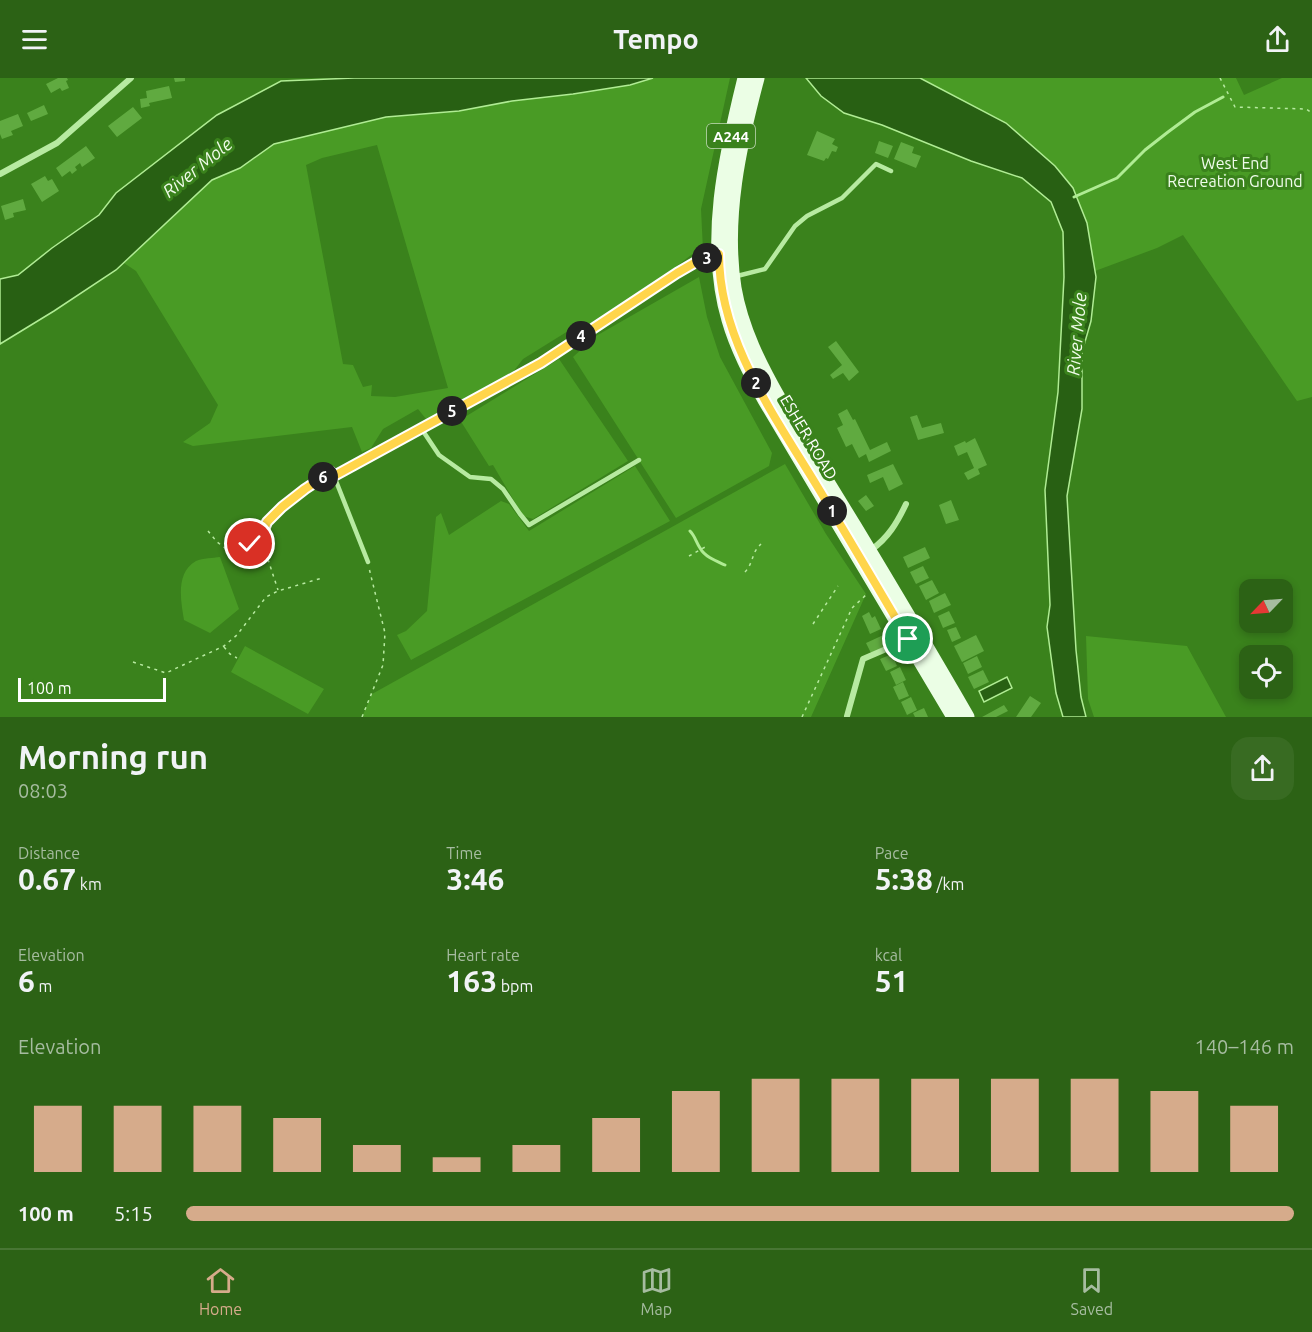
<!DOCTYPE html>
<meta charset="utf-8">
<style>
body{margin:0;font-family:Ubuntu,sans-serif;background:#386b22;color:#f1f3f6;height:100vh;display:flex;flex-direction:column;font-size:22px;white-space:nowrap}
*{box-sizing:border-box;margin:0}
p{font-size:20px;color:#a6bca0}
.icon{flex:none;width:33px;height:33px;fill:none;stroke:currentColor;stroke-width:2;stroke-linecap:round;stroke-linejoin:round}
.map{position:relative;height:639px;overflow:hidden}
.panel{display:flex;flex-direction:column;background:#2c6215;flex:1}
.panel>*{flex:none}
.needle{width:39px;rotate:245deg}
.buttons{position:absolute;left:1239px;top:501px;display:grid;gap:12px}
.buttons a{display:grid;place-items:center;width:54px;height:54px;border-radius:12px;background:#2c6215;box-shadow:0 3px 9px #0003;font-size:30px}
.scale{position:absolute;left:18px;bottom:15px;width:148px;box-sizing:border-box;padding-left:6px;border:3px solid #fff;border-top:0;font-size:16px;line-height:21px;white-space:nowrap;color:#fff;-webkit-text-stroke:4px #3a821c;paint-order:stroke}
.pin{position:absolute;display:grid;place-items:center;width:51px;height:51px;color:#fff;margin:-26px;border:3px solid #fff;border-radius:50%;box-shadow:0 2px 6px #0007}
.km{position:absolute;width:30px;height:30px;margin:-15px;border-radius:50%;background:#222;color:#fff;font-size:16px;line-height:30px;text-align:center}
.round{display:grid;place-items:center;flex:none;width:63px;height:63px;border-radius:18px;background:#386b22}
.summary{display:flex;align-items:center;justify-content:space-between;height:102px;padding:0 18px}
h1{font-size:33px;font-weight:700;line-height:45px}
.stats{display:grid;grid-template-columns:repeat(3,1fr);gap:9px;height:102px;padding:6px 18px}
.stats div{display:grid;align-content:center}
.stats b{font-size:30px;font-weight:700}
.stats small{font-size:16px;font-weight:400}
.stats p{font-size:16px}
.chart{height:168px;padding:12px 18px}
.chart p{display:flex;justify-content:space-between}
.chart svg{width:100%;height:108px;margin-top:6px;stroke:#d6ab8b;stroke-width:6}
ul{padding:0 18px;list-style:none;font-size:20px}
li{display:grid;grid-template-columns:96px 72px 1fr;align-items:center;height:45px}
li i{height:15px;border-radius:8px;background:#d6ab8b}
header{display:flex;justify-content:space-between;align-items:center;height:78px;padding:0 18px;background:#2c6215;font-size:27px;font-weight:700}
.dock{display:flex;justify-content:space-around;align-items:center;height:84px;border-top:2px solid #487634;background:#2c6215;font-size:16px;color:#a6bca0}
.dock a{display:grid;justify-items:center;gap:3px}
.dock .active{color:#d6ab8b}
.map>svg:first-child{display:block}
.green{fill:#499b25;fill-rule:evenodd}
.water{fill:#286013;stroke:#b0ec94;stroke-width:1.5}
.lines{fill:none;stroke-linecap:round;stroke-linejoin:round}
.stream{stroke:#b0ec94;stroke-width:3}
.building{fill:#60aa40}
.path{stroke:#b7eaa1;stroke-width:1.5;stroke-dasharray:3 4.5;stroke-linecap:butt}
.lane{stroke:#b7eaa1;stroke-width:4.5}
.street{stroke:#b7eaa1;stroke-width:6}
.primary{stroke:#ebfee5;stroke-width:15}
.route-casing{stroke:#fff;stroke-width:12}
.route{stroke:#ffd54a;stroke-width:8}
.labels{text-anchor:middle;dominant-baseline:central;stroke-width:6;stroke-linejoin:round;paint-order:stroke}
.shield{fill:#3a821c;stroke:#c4dabb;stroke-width:1.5}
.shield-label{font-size:15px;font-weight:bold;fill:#fff}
.park-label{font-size:16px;fill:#f0fceb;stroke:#3a821c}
.street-label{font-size:16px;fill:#fff;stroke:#3a821c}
.water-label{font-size:18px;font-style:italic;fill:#f0fcea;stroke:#3a821c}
</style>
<header><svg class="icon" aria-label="menu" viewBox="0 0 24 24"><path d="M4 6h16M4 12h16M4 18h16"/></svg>Tempo<svg class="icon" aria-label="share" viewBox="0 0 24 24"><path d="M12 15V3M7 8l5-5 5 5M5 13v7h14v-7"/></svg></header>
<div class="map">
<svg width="1312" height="639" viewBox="0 0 1312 639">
<rect width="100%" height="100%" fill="#3a821c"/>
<!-- green -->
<path class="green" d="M653 0H730L701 131 703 172 691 177 663 199 590 249 581 245 523 281 513 294 426 341 418 331 383 351 371 370 362 374 352 349 193 368 183 364 210 345 218 327 136 193 124 185 212 102 240 90 274 66 386 39 459 33 512 23 573 16 630 7ZM377 67 448 310 395 319 371 318 372 307 363 309 353 287 343 286 306 87 322 80Z
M920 0H1236L1244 17 1282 0H1312V319L1297 323 1183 157 1157 170 1095 193 1087 145 1073 110 1006 45Z
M699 199 707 239 720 279 772 375 769 388 676 440 573 279 596 258Z
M559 281 628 383 533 441 523 438 493 387 489 388 460 342Z
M785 386 826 456 866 516 811 639H362L372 616Z
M635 388 670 443 411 582 397 557 406 553 427 533 436 439 441 435 449 457 501 423 509 426 529 453Z
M220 479 239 531 210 555 184 542C181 523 175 495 196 483 203 480 213 480 220 479Z
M1086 558 1187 568 1226 639H1094L1088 621Z
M245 568 324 611 308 636 231 594Z"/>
<!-- water -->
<path class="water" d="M354 0H653L630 7 573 16 512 23 459 33 386 39 274 66 240 90 212 102 116 192 54 233 0 266V201L18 197 52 170 99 137 116 115 217 37 281 3Z
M806 0H920L1006 45 1055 88 1073 110 1087 145 1096 199 1091 243 1082 274V331L1067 418 1076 572 1081 619 1086 639H1063L1056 615 1047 549 1050 527 1045 412 1058 314 1064 199 1063 154 1051 124 1022 100 971 83 882 47 844 35 821 18Z
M1007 599 1012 610 984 624 979 613Z"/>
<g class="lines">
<!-- stream -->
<path class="stream" d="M1074 119 1117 100 1145 72 1168 54 1195 34 1223 19
M690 453C695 458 696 464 700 470 705 479 716 483 725 487"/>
</g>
<!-- building -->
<path class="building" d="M58 0H67L68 2 66 3 69 10 62 13 60 10 51 15 46 6Z
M174 0H185V3L175 4Z
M169 8 172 20 149 25 150 28 141 30 140 21 147 20 146 13Z
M44 27 48 36 31 43 27 35Z
M133 29 142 40 117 59 108 48Z
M18 36 23 48 11 53 13 57 2 61 0 56V43Z
M817 53 835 61 832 66 838 69 836 74 832 73 828 81 826 80 824 83 807 77Z
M879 63 893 68 888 80 875 75Z
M901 64 914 69 912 75 921 78 916 90 894 81Z
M86 68 95 80 82 89 80 85 75 89 77 92 72 96 70 93 62 99 56 90Z
M45 98 48 103 52 101 59 113 42 124 31 106Z
M23 121 26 132 13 135 14 139 5 142 1 128Z
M836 263 859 294 849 303 843 295 833 301 830 297 842 287 828 269Z
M847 331 853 342 855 341 870 372 887 364 891 373 869 384 866 376 859 380 852 366 846 369 837 350 843 347 838 336Z
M917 337 922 350 941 345 944 355 918 362 910 339Z
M975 360 987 387 978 391 980 396 968 402 964 395 974 390 967 374 958 378 954 368 965 363 966 365Z
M893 386 903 406 889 413 883 399 870 405 867 397Z
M866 417 874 428 866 433 858 423Z
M951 422 959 442 946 446 939 427Z
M925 469 930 480 908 490 903 479Z
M923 488 929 500 916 506 910 494Z
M932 502 939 515 926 522 919 508Z
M945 515 951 527 934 535 929 523Z
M949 533 955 545 943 550 938 538Z
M869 534 872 540 875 538 881 551 870 556 862 538Z
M956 549 961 560 952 564 947 552Z
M890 554 895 564 871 575 866 565Z
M976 557 984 573 962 584 954 568Z
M892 576 897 588 886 593 880 581Z
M977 578 982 589 968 596 963 585Z
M900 589 906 602 896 607 890 594Z
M983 592 989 604 974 611 968 599Z
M903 604 909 618 899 622 893 609Z
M1030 618 1041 625 1031 639H1016Z
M911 619 917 632 907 637 901 624Z
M1004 627 1008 633 996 639H982Z
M924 630 928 639H915L913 635Z"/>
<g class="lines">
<!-- path -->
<path class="path" d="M1220 0 1235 29 1306 31 1312 35
M208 453 217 464 229 473 250 466 261 459 267 444 282 429 305 411 326 397
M261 460 278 512
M689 478 707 468
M745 494C754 484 751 475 761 466
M813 546 838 508
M224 569 230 576 237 580
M133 584 166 595 224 568 237 557 266 519 278 513 322 500
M362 639 383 587 385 555 369 490
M802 639 852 530 867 516"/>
<!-- lane -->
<path class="lane" d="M737 198 765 191 795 148 807 138 842 120 876 86 891 93
M421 350 439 377 470 399 491 401 503 411 520 436 529 447 639 382
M368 484 334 398 541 285 677 195 696 184 715 177"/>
<!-- street -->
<path class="street" d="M0 96 57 65 131 0
M871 472C888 460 897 445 906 426
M847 638 863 581 907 562"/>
<!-- primary -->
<path class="primary" d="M745 0C726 77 706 164 729 242 737 270 751 296 765 322L954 639
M757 0C739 68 723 140 734 210 741 251 760 288 780 323 803 366 829 407 854 448 892 511 930 575 967 639"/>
</g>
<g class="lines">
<!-- route casing -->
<g class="route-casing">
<path id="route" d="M250 466 261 459 267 444 282 429 305 411 331 394 334 398 541 285 677 195 696 184 719 176C719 262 774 337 817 408 848 459 878 510 908 561"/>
</g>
<!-- route -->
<use href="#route" class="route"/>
</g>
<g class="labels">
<!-- shield labels -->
<rect class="shield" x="707" y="46" width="48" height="24" rx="4.5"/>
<g class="shield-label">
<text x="731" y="58">A244</text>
</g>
<!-- park labels -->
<g class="park-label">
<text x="1235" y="85">West End<tspan x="1235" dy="18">Recreation Ground</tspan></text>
</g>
<!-- street labels -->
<g class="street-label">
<text transform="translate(809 359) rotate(59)">ESHER ROAD</text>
</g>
<!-- water labels -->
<g class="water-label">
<text transform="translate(197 89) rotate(-39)">River Mole</text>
<text transform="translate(1076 256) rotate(-85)">River Mole</text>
</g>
</g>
</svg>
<div class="buttons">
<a><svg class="needle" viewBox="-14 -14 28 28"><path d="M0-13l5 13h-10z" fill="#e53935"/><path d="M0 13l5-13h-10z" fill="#a6bca0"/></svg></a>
<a><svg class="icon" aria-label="locate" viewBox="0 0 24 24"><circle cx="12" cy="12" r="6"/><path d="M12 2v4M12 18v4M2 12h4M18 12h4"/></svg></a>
</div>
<div class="scale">100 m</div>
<div class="pin" style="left:908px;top:561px;background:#1e9e55"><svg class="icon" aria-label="arrive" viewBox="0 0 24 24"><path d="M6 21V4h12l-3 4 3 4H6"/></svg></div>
<div class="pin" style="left:250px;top:466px;background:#d93025"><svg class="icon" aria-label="check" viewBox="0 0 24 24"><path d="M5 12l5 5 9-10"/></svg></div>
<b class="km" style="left:832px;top:433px">1</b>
<b class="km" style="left:756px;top:305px">2</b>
<b class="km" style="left:707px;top:180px">3</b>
<b class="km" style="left:581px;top:258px">4</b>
<b class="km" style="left:452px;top:333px">5</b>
<b class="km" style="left:323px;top:399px">6</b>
</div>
<section class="panel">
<div class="summary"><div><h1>Morning run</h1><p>08:03</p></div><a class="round"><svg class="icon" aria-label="share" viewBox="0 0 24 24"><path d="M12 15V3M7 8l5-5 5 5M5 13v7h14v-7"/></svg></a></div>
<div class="stats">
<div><p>Distance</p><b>0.67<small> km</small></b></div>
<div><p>Time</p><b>3:46</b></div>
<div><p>Pace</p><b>5:38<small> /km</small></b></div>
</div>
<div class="stats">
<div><p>Elevation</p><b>6<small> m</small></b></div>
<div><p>Heart rate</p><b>163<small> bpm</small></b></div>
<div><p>kcal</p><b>51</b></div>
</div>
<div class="chart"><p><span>Elevation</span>140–146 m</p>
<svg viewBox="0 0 160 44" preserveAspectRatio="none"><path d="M5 44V17M15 44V17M25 44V17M35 44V22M45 44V33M55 44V38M65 44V33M75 44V22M85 44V11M95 44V6M105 44V6M115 44V6M125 44V6M135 44V6M145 44V11M155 44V17"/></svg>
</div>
<ul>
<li><b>100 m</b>5:15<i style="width:100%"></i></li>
</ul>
</section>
<nav class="dock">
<a class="active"><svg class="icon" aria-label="home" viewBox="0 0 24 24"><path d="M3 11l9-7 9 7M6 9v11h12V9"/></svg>Home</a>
<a><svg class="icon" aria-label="map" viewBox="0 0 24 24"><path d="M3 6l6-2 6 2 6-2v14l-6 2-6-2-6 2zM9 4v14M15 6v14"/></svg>Map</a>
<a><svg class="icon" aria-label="saved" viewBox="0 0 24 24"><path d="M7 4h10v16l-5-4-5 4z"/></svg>Saved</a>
</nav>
